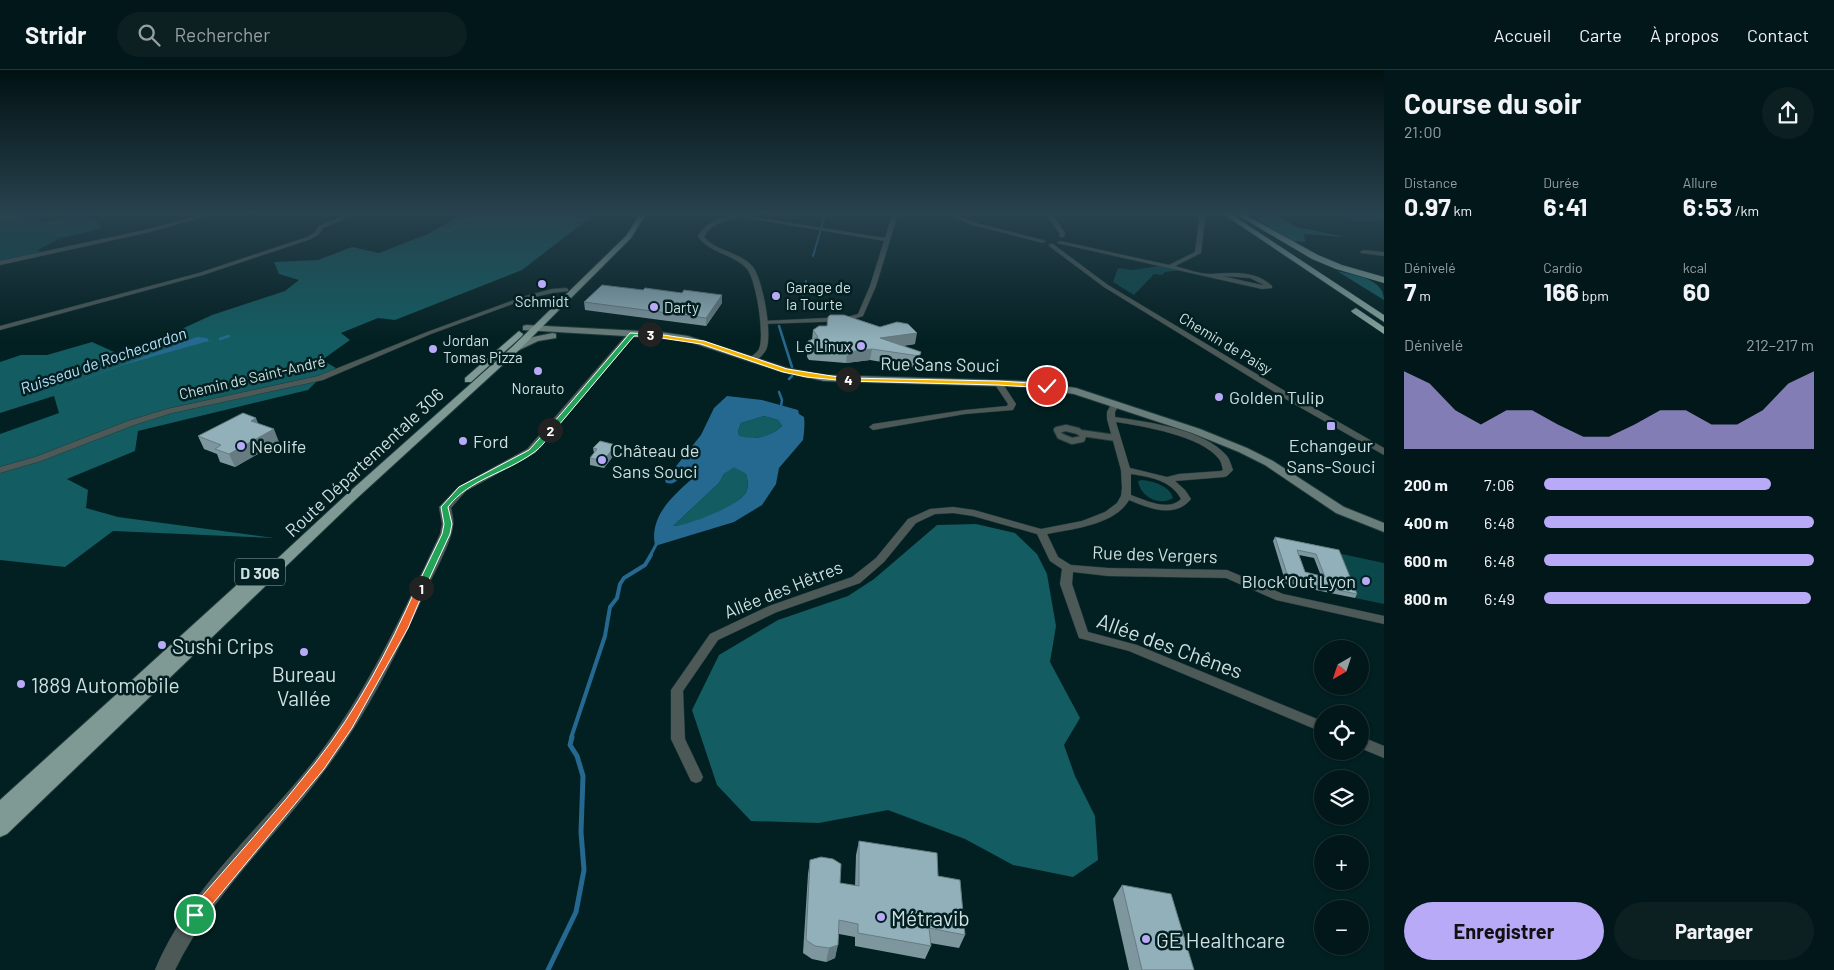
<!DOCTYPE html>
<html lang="fr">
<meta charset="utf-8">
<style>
body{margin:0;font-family:Barlow,sans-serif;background:#0c2022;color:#f1f3f6;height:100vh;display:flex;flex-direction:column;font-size:19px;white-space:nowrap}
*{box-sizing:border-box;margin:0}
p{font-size:16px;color:#969fa2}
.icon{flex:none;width:28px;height:28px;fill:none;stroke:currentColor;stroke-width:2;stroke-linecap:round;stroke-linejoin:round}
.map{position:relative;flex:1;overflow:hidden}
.side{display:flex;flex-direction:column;background:#021719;width:450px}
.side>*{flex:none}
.needle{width:32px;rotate:219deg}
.tools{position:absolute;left:1314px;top:570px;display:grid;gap:10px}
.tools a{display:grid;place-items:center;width:55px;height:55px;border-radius:50%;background:#021719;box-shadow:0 1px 4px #0004,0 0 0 1px #233638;font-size:25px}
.pin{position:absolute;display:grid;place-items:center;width:42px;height:42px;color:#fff;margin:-21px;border:2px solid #fff;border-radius:50%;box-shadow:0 1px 5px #0007}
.km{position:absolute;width:25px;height:25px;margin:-12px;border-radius:50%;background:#222;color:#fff;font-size:14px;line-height:25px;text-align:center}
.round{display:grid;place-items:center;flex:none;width:52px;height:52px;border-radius:26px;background:#0c2022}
.overview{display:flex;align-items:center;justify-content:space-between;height:85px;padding:0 20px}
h1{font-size:28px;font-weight:700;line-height:38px}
.figures{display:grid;grid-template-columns:repeat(3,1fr);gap:8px;height:85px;padding:5px 20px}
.figures div{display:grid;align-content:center}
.figures b{font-size:25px;font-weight:700}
.figures small{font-size:14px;font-weight:400}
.figures p{font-size:14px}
.chart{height:140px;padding:10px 20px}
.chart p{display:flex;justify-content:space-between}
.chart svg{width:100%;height:90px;margin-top:5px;fill:#b9aaf7;opacity:.7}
.cta{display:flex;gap:10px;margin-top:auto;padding:10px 20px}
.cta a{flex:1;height:58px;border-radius:30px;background:#b9aaf7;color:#111;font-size:20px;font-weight:700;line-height:58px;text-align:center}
.cta a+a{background:#0c2022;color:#f1f3f6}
ul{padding:0 20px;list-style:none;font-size:16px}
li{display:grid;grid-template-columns:80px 60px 1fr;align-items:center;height:38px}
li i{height:12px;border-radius:6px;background:#b9aaf7}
header{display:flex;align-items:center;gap:30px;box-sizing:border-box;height:70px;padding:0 25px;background:#021719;border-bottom:1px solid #233638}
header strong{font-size:24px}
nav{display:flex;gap:28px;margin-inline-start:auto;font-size:18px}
.search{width:350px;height:45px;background:#0c2022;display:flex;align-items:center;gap:12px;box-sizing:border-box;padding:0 18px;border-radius:28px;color:#969fa2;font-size:19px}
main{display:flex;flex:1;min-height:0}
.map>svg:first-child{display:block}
.green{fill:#0b484c}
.forest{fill:#135c61}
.water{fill:#266990;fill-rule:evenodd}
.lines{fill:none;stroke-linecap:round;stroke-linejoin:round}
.stream-far4{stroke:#266990;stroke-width:2}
.stream-far3{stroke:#266990;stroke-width:2.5}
.stream-far2{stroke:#266990;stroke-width:3}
.stream-far1{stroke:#266990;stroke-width:4}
.stream{stroke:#266990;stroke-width:5}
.pedestrian-casing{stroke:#1f3a3c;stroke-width:8}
.minor-casing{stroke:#1f3a3c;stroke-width:1}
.tertiary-casing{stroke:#1f3a3c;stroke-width:1}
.secondary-casing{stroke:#1f3a3c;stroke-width:2}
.primary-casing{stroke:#1f3a3c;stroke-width:2}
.trunk-casing{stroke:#1f3a3c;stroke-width:1}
.pedestrian{stroke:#4d5957;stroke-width:6}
.minor{fill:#4d5957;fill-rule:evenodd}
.tertiary{fill:#4d5957;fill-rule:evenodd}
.secondary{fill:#697d7a;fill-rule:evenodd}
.primary{fill:#7f9994;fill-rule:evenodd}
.trunk{fill:#89a6a0;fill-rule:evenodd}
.wall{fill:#7e979f;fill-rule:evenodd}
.shaded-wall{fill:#667b82}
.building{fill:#92b0b9;stroke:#667b82;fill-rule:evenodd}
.split-1{fill:#f0652b;stroke:#fff}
.split-2{fill:#22a559;stroke:#fff}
.split-3{fill:#22a559;stroke:#fff}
.split-4{fill:#f5b400;stroke:#fff}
.split-5{fill:#f5b400;stroke:#fff}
.poi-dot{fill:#b9aaf7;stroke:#021f21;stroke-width:2}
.labels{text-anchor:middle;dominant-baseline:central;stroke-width:5;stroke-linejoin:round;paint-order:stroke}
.far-poi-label{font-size:15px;fill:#cfdfe0;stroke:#021f21;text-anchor:start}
.far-street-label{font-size:15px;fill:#cfdfe0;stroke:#021f21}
.far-water-label{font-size:16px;font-style:italic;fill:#b8e1fd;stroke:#021f21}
.shield{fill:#021f21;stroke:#92a5a7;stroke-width:1}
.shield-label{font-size:16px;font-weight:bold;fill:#cfdfe0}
.street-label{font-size:18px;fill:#cfdfe0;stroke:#021f21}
.poi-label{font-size:18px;fill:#cfdfe0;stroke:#021f21;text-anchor:start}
.near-poi-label{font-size:21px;fill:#cfdfe0;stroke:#021f21;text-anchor:start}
.near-street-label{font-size:21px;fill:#cfdfe0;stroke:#021f21}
</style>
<header>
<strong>Stridr</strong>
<div class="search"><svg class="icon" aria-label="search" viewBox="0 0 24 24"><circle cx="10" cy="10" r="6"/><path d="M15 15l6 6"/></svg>Rechercher</div>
<nav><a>Accueil</a><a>Carte</a><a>À propos</a><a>Contact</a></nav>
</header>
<main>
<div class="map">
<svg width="1384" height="900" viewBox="0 0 1384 900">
<rect width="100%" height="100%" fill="#021f21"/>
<!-- green -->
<path class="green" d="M86 144 98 153 101 159 60 168 38 180 42 183 0 192V150L39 146 44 152Z
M1340 144H1384V150L1357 151Z
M1159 196 1181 200 1165 202 1162 205 1154 204 1134 225 1113 212 1118 198 1133 200Z
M1142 410C1153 411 1170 416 1173 428 1159 437 1140 426 1138 411Z
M1337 483 1384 493V534L1355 528Z"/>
<!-- forest -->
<path class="forest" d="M456 144H587L588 149 522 200 395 250 378 248 341 263 350 270 322 290 336 298 320 308 308 320 138 361 135 381 67 409 88 420 86 438 118 447 274 468 113 461 65 497 0 490V364L59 343 54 326 0 343V292L21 285H47L92 272 123 286 157 274 175 262 212 245 285 221 299 210 279 204 274 192 318 190 352 177 379 183 428 164 456 148Z
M1249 144H1274L1297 157 1345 167 1304 164 1305 172 1292 171Z
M1337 201C1353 205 1384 208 1384 230Z
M764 346 778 350 782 356C771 367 755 370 739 367L738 361 741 353Z
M734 396 746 404C748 411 749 418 745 424 736 437 688 456 673 456L719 413 724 404Z
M976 454 1015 463 1037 484 1047 504 1056 556 1050 592 1080 648 1064 675 1075 706 1095 746 1098 790 1073 807 1013 795 965 769 888 740 819 753 751 751 717 715 692 640 719 585 778 550 848 526 874 509 937 455Z"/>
<!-- water -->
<path class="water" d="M197 267 207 268 209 271 216 270 205 272 123 295 0 340Z
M727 326 762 330 798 340 799 344 804 347C805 352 804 365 803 370L779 398 776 414 762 435 734 452 655 476C649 445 674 425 695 406L697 401C677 395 683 417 666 413L665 410 701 365 714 338ZM764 346 778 350 782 356C771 367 754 370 739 366L738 361 741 353ZM734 397 746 404C748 411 749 418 745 424 735 437 689 455 673 456L719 413 724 404Z"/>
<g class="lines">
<!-- stream-far4 -->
<path class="stream-far4" d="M448 162 478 144
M813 186 825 145
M803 225 806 211"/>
<!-- stream-far3 -->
<path class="stream-far3" d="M779 256 792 297
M220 269 229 266
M789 309 792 306
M778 337 781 336 782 330 779 322"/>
<!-- stream-far2 -->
<path class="stream-far2" d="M650 486 657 473"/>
<!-- stream-far1 -->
<path class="stream-far1" d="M571 668 605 566 610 537 617 528 620 514 624 508 645 495 651 485"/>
<!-- stream -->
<path class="stream" d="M548 900 576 842 584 800 581 762 583 706 577 686 570 675 572 667"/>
<!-- pedestrian casing -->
<g class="pedestrian-casing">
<path id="pedestrian" d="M1066 358 1078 361 1083 365 1082 369 1072 371 1060 366 1057 360Z
M1081 363 1116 368"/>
</g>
<!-- minor casing -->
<g class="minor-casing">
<path id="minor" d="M25 144H39L0 151V147Z
M205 144H214L150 162 0 195V191L149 159Z
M348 144H355L323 158 318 165 311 169 203 205 0 260V256L199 203 307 167 314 163 319 156Z
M723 144H736L885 168 892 144H898L876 216 863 246 848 251 763 254 761 253V251L847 247 858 244 870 216 884 171Z
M1046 144H1052L1065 163 1064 167H1060L1059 163Z
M1197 144H1203L1205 149 1201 183 1175 196C1186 199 1199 204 1211 204 1232 203 1255 200 1272 216V218L1262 219 1057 173 1060 171 1169 195 1195 182 1199 149ZM1222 206 1250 208 1264 215H1262Z
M1363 180 1384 182V186L1361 183 1360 182Z
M566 218 568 219V221L552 223 526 229 431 264 323 310 172 343 134 355 41 391 0 403V397L35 387 128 351 167 339 318 306 427 262 522 227 552 219Z
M995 311H1001L1016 334 1013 340 965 344 873 360 869 357 873 354 965 340 1007 336 1008 334 994 313Z
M1113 331H1116L1120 333 1115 342V347C1148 352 1204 359 1227 386 1230 390 1231 395 1233 400L1227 406 1224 407 1175 411 1185 420 1191 429C1175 449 1148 438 1129 430 1115 455 1072 459 1047 464L1058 487 1071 495 1108 498 1227 500 1283 524 1384 546V554L1276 530 1226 508 1108 506 1073 502 1072 514 1088 562 1137 575 1322 651V662L1129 581 1079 568 1060 514 1062 499 1050 491 1037 464 973 446 953 443 935 444 916 453 884 492 860 513 777 542 718 570 683 621 685 669 703 707 701 711 696 713 691 711 671 669V620L710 564 769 536 852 507 876 488 908 449 930 439 953 437 974 440 1041 459 1082 451 1105 442 1117 433 1121 426 1122 418 1121 400 1107 349V342ZM1116 352C1143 356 1202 366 1219 389 1221 391 1222 396 1223 400L1221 401 1179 404 1167 407 1130 398ZM1131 404C1150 407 1171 410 1181 429 1168 442 1145 430 1131 425Z
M1360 666 1384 676V688L1360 678Z"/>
</g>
<!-- tertiary casing -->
<g class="tertiary-casing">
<path id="tertiary" d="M737 144H746C732 152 712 150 704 167 717 182 741 182 753 197 763 210 773 266 766 280 763 285 757 291 752 293L748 290C751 286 757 283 759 279 765 266 756 209 747 199 734 184 711 184 698 167 705 151 721 148 737 144Z
M947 144H955L973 152 1046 171 1043 173 969 154Z
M1049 174H1053L1108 215 1295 327 1384 378V385L1289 331 1104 217 1049 176Z
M629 262 636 264 535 383 466 421 451 438C452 443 454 450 453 456 451 474 433 505 425 522 397 584 366 646 325 700 275 768 212 824 175 900H155C189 818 259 760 313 692 367 623 403 543 440 464L442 454 439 437 441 435 458 417 527 379Z"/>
</g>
<!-- secondary casing -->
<g class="secondary-casing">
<path id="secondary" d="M526 255 660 262 688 266 787 298 824 305 1026 311 1076 318 1200 359 1247 378 1273 391 1344 437 1384 453V462L1336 443 1265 395 1239 382 1192 363 1074 324 1026 317 824 311 782 302 687 271 660 268 523 260V256Z
M553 263 556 264V268L538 271 515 282 510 279 533 267Z"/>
</g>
<!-- primary casing -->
<g class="primary-casing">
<path id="primary" d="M640 144H646L631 168 518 281 355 430 7 764 0 767V730L239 513 244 511 250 514 347 424 512 277 626 166Z
M519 261 523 264 522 266 471 312H465V308Z"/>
</g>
<!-- trunk casing -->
<g class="trunk-casing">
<path id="trunk" d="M1223 144H1231L1384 245V252Z
M1238 144H1244L1318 185 1342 195 1384 207V213L1336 199 1312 189 1239 146Z
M1356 238 1384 257V264L1353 243 1351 241Z"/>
</g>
<!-- pedestrian -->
<use href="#pedestrian" class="pedestrian"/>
<!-- minor -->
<use href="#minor" class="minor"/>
<!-- tertiary -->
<use href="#tertiary" class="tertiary"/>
<!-- secondary -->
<use href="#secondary" class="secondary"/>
<!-- primary -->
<use href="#primary" class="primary"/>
<!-- trunk -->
<use href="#trunk" class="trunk"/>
</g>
<!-- wall -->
<path class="wall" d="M682 223 722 225V233L706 256 585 240 584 232Z
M813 260 915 274 903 276 921 282 917 298 870 290 846 293 809 290 807 287 808 271 812 270Z
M259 354 279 372 235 397 220 392 217 384 204 379 198 366Z
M593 378 617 381 604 398 590 395V388L594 383Z
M1275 467 1339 480 1357 524 1355 528 1286 514 1273 471ZM1299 485 1314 488 1321 506 1305 502Z
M859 771 938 806 965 865 959 878 930 873 931 876 925 889 855 876V867L839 864 835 888 826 892 812 889 803 883 808 804 810 790 840 813 855 816 856 785Z
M1122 815 1194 900H1129L1113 829Z"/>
<!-- shaded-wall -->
<path class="shaded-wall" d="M722 225V233L706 256V248Z
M917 263 915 274 878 279 880 268Z
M872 279 870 290 846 293 847 282Z
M256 348 261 360 251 351Z
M274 359 279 372 235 397 229 384Z
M616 375 617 381 604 398 603 391Z
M838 875 835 888 826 892 829 878Z"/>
<!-- building -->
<path class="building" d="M602 215 643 220 645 218 682 223 684 220 722 225 706 248 584 232Z
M830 245H844L880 257 897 252 908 254 917 263 880 268 921 282 919 286 872 279 847 282 810 278 808 276V271L818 267 813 260 819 256H827L828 247Z
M243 343 256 348 251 351 274 359 229 384 215 379 221 375 198 366Z
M600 371 616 375 603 391 590 388 597 379 593 378Z
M1275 467 1339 480 1357 524 1289 510ZM1297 480 1316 484 1325 507 1305 502Z
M859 771 937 783 938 806 960 810 965 865 929 858 931 876 858 863V854L839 850 838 875 829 878 815 876 806 870 810 790 821 787 833 789 841 794 840 813 859 816Z
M1122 815 1171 824 1194 900H1142Z"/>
<!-- sky -->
<linearGradient id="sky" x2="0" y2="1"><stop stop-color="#011112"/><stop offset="0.53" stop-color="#28424e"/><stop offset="1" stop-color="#28424e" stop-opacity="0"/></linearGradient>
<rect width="1384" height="270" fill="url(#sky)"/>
<!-- split-1 -->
<path class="split-1" d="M421 515 425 518 408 558 352 658 324 699 200 849 195 851 190 849 188 845 190 840C232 791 276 743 316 692 357 640 389 579 416 518Z"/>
<!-- split-2 -->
<path class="split-2" d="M548 359 554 360C548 368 541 378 533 383 506 403 469 409 448 437L452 454 450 464 425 518 421 522 418 521 416 518 442 464 444 454 441 437 459 417 529 380Z"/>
<!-- split-3 -->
<path class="split-3" d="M630 263 653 264 650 266H634L553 362H548V359Z"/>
<!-- split-4 -->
<path class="split-4" d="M650 263 704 271 787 299 851 309 848 311 806 307 783 302 701 274 648 266Z"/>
<!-- split-5 -->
<path class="split-5" d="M846 308 998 311 1047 314 1050 316 1047 318 998 315 848 311 845 309Z"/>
<!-- markers -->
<g class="poi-dot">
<circle cx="542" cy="214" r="5"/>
<circle cx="776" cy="226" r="5"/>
<circle cx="654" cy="237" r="5"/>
<circle cx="861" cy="276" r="5"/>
<circle cx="433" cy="279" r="5"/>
<circle cx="538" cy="301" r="5"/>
<circle cx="1219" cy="327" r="5"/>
<rect x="1326" y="351" width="10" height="10" rx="2.5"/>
<circle cx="463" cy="371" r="5"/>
<circle cx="241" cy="376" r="5"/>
<circle cx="602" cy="390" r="5"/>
<circle cx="1366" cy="511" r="5"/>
<circle cx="162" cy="575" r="5"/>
<circle cx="304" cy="582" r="5"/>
<circle cx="21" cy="614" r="5"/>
<circle cx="881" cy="847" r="5"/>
<circle cx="1146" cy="869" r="5"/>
</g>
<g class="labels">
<!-- far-poi labels -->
<g class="far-poi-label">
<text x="786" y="217">Garage de<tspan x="786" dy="17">la Tourte</tspan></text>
<text x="542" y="231" text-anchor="middle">Schmidt</text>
<text x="664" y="237">Darty</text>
<text x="443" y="270">Jordan<tspan x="443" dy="17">Tomas Pizza</tspan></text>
<text x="851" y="276" text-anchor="end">Le Linux</text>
<text x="538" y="318" text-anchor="middle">Norauto</text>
</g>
<!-- far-street labels -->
<g class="far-street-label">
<text transform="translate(1226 273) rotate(31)">Chemin de Paisy</text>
<text transform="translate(252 307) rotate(-13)">Chemin de Saint-André</text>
</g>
<!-- far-water labels -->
<g class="far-water-label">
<text transform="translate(103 290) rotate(-19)">Ruisseau de Rochecardon</text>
</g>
<!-- shield labels -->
<rect class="shield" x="235" y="488.5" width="50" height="27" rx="4"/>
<g class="shield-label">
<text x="260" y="502">D 306</text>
</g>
<!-- street labels -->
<g class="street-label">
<text transform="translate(940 294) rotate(1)">Rue Sans Souci</text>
<text transform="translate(364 392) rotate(-43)">Route Départementale 306</text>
<text transform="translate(1155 484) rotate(2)">Rue des Vergers</text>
<text transform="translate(783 519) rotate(-22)">Allée des Hêtres</text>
</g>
<!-- poi labels -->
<g class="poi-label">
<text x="1229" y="327">Golden Tulip</text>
<text x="473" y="371">Ford</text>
<text x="1331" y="375" text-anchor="middle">Echangeur<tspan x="1331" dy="21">Sans-Souci</tspan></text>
<text x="251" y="376">Neolife</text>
<text x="612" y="380">Château de<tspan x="612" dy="21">Sans Souci</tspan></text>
<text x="1356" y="511" text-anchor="end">Block'Out Lyon</text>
</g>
<!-- near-poi labels -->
<g class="near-poi-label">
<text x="172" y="575">Sushi Crips</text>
<text x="304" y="603" text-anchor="middle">Bureau<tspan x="304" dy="24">Vallée</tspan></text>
<text x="31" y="614">1889 Automobile</text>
<text x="891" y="847">Métravib</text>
<text x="1156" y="869">GE Healthcare</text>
</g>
<!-- near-street labels -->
<g class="near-street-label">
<text transform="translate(1170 575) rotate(20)">Allée des Chênes</text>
</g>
</g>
</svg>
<div class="tools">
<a><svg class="needle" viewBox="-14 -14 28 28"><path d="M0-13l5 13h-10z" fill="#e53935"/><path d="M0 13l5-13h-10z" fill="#969fa2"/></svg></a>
<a><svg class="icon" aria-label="locate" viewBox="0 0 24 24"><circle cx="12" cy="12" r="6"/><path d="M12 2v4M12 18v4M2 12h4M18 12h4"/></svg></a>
<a><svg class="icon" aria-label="layers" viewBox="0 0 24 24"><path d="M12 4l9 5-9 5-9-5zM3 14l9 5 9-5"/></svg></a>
<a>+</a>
<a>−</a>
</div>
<div class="pin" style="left:195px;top:845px;background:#1e9e55"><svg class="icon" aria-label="arrive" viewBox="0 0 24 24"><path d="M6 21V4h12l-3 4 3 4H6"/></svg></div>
<div class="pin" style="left:1047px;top:316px;background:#d93025"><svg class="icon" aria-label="check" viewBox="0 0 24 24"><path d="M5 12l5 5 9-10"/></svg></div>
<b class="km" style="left:421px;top:518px">1</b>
<b class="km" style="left:550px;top:360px">2</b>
<b class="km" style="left:650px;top:264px">3</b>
<b class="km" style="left:848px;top:309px">4</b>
</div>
<section class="side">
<div class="overview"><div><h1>Course du soir</h1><p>21:00</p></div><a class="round"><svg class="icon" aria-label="share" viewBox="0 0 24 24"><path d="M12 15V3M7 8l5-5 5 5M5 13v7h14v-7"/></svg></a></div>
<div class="figures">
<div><p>Distance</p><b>0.97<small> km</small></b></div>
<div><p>Durée</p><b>6:41</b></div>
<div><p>Allure</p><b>6:53<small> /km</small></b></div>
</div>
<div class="figures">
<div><p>Dénivelé</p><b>7<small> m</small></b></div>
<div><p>Cardio</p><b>166<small> bpm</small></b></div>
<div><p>kcal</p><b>60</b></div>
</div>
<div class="chart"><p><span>Dénivelé</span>212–217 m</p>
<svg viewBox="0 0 160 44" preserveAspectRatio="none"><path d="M0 44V6L10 12L20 25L30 32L40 25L50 25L60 32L70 38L80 38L90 32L100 25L110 25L120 32L130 32L140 25L150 12L160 6V44z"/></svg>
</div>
<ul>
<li><b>200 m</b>7:06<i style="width:84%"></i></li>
<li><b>400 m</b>6:48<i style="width:100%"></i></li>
<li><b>600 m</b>6:48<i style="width:100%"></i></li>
<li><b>800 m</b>6:49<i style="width:99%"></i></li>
</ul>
<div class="cta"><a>Enregistrer</a><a>Partager</a></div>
</section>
</main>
